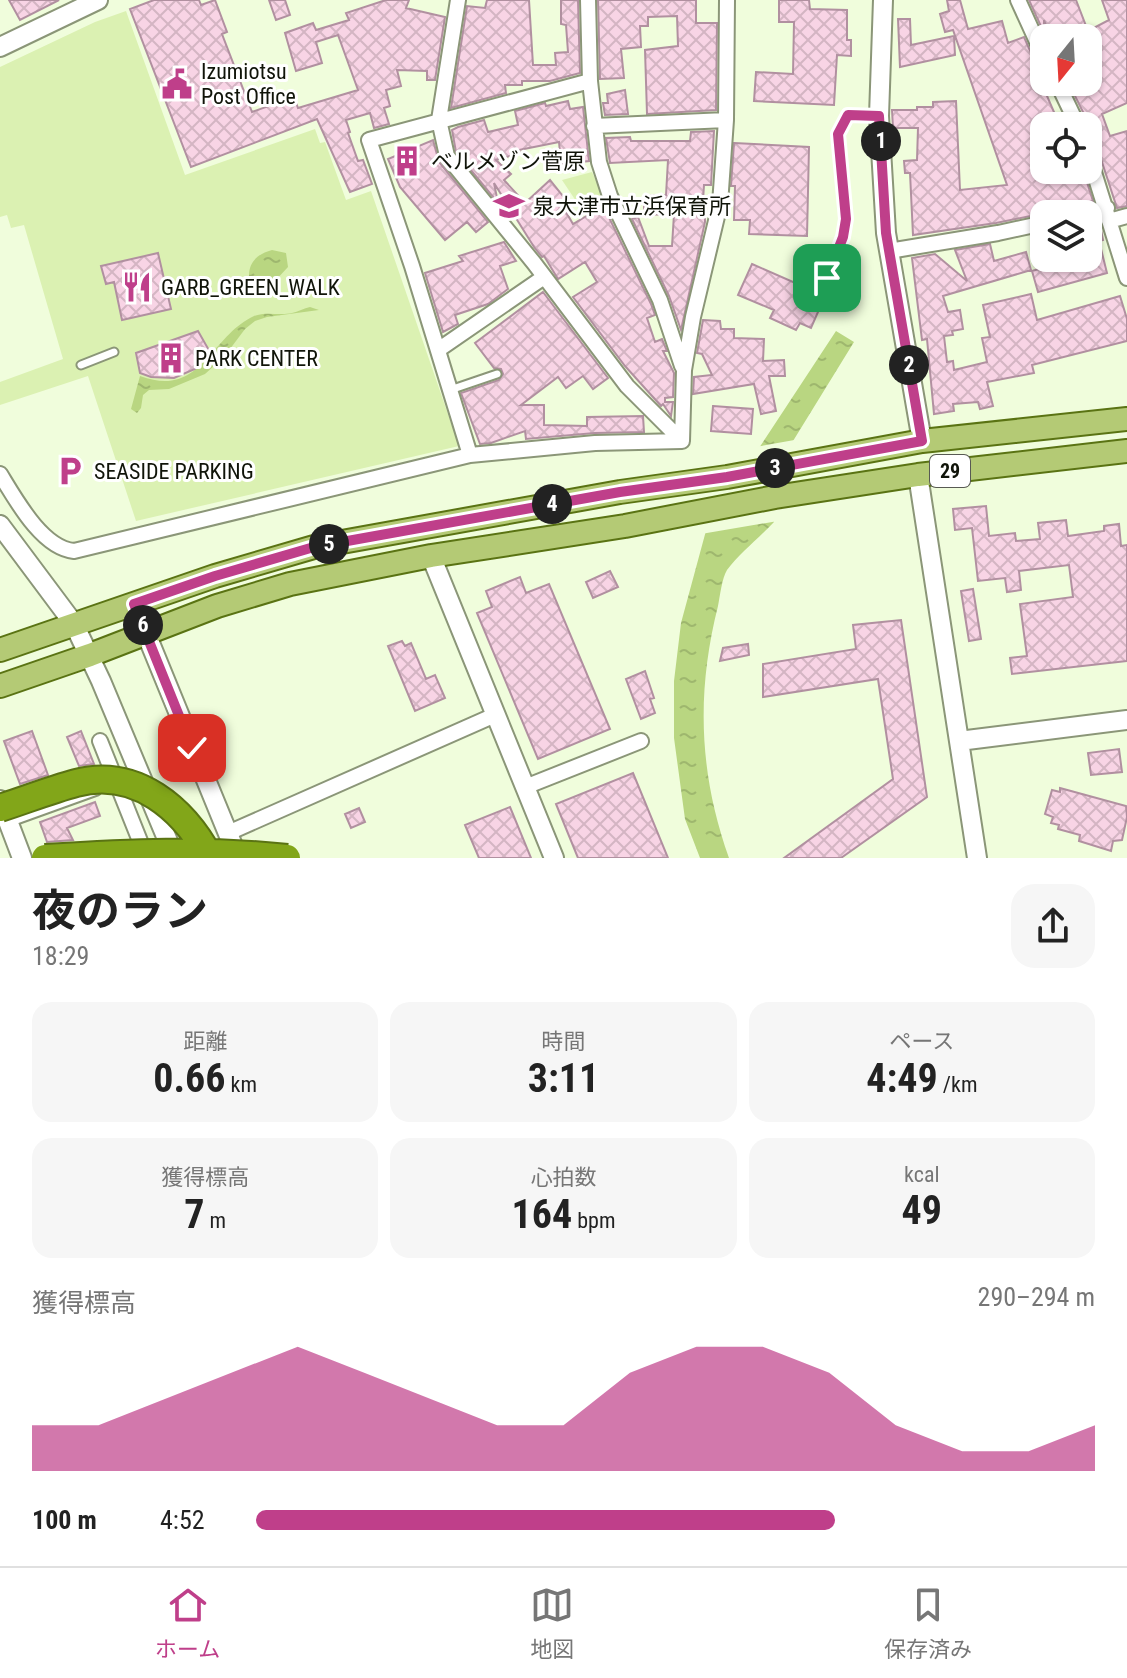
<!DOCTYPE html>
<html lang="ja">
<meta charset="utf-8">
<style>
body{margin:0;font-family:"Roboto Condensed","Noto Sans JP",sans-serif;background:#f6f6f6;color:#222;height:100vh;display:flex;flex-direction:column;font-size:30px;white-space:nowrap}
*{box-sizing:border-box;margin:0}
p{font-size:26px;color:#767676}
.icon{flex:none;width:44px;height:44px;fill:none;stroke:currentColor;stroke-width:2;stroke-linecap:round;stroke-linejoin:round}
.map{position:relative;height:858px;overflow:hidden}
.side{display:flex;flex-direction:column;background:#fff;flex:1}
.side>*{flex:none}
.needle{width:52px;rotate:198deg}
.controls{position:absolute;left:1030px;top:24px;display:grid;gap:16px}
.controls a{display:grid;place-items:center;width:72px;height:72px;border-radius:16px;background:#fff;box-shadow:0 2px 6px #0004;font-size:40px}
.pin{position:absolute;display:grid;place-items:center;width:68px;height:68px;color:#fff;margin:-34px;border-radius:16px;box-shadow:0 4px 12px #0006}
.km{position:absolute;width:40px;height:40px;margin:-20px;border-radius:50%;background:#222;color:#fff;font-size:22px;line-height:40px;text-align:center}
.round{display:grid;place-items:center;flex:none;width:84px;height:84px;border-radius:24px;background:#f6f6f6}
.overview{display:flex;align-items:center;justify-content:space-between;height:136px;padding:0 32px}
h1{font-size:44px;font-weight:700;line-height:60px}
.stats{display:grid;grid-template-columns:repeat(3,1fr);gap:12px;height:136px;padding:8px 32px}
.stats div{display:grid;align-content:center;border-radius:20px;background:#f6f6f6;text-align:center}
.stats b{font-size:40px;font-weight:700}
.stats small{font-size:22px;font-weight:400}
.stats p{font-size:22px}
.chart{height:224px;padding:16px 32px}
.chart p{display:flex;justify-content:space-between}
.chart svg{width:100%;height:144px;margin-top:8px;fill:#bf3f8a;opacity:.7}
ul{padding:0 32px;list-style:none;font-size:26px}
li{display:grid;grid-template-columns:128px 96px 1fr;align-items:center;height:60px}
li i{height:20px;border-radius:10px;background:#bf3f8a}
.dock{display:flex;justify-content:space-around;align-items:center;height:112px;border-top:2px solid #e0e0e0;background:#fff;font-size:22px;color:#767676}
.dock a{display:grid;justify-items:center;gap:4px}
.dock .selected{color:#bf3f8a}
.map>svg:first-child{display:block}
.park{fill:#dbf1b2}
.water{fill:url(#water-ripples)}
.pier{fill:#f0fddc}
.building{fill:url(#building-cross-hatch);stroke:#b190a0;stroke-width:2}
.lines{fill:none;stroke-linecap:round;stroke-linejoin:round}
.service-casing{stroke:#8b9678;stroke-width:11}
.minor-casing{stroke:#8b9678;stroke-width:18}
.tertiary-casing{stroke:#8b9678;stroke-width:22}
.primary-casing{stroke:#5a7313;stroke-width:26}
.service{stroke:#fff;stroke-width:7}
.minor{stroke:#fff;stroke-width:14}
.tertiary{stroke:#fff;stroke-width:18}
.primary{stroke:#b4ca75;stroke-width:22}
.motorway-bridge-casing{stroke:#5a7313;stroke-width:30;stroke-linecap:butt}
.motorway-bridge{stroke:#82a619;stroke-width:26}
.route-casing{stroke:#fff;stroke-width:16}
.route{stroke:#bf3f8a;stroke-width:10}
.labels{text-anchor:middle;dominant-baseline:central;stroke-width:6;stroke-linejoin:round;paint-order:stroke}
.shield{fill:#fff;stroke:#585a53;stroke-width:2}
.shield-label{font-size:20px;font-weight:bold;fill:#101409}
.poi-label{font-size:22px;fill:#101409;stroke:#fff;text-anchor:start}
</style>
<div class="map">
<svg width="1127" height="858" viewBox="0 0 1127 858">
<defs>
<pattern id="water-ripples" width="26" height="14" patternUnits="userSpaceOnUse" patternTransform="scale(2)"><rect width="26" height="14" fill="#b9d681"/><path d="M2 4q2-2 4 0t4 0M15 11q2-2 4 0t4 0" fill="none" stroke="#9eb76e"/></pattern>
<pattern id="building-cross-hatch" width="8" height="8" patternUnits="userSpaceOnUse" patternTransform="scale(2)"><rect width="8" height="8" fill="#f8d4e5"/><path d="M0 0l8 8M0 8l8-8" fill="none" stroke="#d4b5c3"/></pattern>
</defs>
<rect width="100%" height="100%" fill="#f0fddc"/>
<!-- park -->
<path class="park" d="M126 11 185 175 315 129 320 143 325 142 346 200 371 191 459 446 136 521 88 376 0 405V382L63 359 24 225 11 228 7 215 0 217V67L95 22Z
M592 172 607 205 586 216 562 180Z"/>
<!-- water -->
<path class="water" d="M272 250 286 253 288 267 275 281 259 284 249 276C249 261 258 254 272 250Z
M310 307 319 310 267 317 255 321 245 329 224 357 205 374 169 389 149 390 143 395 141 408 137 413 131 409 140 376C202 399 209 337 254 316 267 311 279 316 292 313 298 312 304 308 310 307Z
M836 331 854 342 769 480 774 522C759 538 740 553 727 570 722 578 720 596 718 606 696 693 699 774 729 858H700L685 819 674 738V681L681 623 707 527Z"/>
<!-- pier -->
<path class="pier" d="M800 439 772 483 778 521 701 534 704 525 725 493 728 492V488L755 447Z"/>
<!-- building -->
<path class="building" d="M9 0H59L20 20Z
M154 0H199L201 5 215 0 227 32 222 34 252 112 294 97 298 108 358 90 338 35 316 42 322 63 296 71 285 33 313 23 316 30 349 20 346 13 386 0H409L406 8 445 17 435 80H427V71L397 70 401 86 386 90 390 106 384 108 389 124 374 128 370 113 346 120 350 132 348 133 358 161 363 160 372 184 350 192 317 119 191 167 130 9Z
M269 0H285L290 15 276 20Z
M487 0H529L533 65H556L555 53 568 52 566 25 561 24V0H578L580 73 550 81H522V85H505L506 93 451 108 467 6 485 8Z
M598 0H696V23H717L716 110 647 114 645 50 678 46 677 16 648 17V26H640L641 47 621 49 624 78 600 79Z
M779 0H809L810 9 847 10V40H851V56L837 55 834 105 754 101 756 72 793 74 794 22H779Z
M947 0H960L968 29 1002 21 1008 43 1024 37 1035 62 1044 67V89L1060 126H1044V170H1083L1093 201 1075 205 1074 202 1045 213 996 223 913 235 910 173H905L904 161 917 160 918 128H893L892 110H917V107H933V102L956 101 960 190 1007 185 953 30 945 32 940 14 949 11Z
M1029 0H1076L1088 31 1109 20 1102 0H1127V103L1102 114 1110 136 1127 131V206L1117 208 1098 150 1088 135V122L1068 82H1088V38H1051L1044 20V33Z
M898 19H910L911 45 954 36 955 55 900 67Z
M625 90 628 114 605 115 603 103H608L607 94Z
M568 101 570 109 583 107 589 161 561 164 559 142 519 150 520 153 496 160 511 174 504 180 525 203 550 180 566 200 562 205 573 224 598 209 596 206 602 203 651 304 655 315 647 318 655 342 662 339 667 351H663L674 373 673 397 665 398V402H673L671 416 663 404 661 406 625 366 573 297 597 282 585 262 558 279 544 256 542 257 534 247 494 183 498 203 456 152 452 130 458 127 484 120 488 132 518 125 515 111 545 103 546 106Z
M714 131 711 185H704L702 216H705V222L681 330 669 296 632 219 638 217 649 246H672L674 214 644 215V196L666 195 668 160 610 163 606 138 630 137 631 141H690L691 132Z
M433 140 439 162 488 222 476 232 467 222 445 240 400 187 388 159Z
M734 143 809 147 807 236 749 234 750 220H734L735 186H731Z
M1099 220 1103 240 1099 241 1107 273 1038 292 1032 271 1077 258H1088V223Z
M504 242 516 261 500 266 508 289 488 304 455 315 458 324 443 332 425 273 463 261 459 256Z
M990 244 994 261 1026 252 1031 270 943 296 948 312 960 310 963 329 952 331 953 335 944 336 947 362 953 361 954 370 987 362 982 338 990 337 983 305 1031 294 1037 320 1120 296 1127 319V341L1032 365 1034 373 987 382 993 406 980 409 978 402 953 404 954 411 934 414 927 339 922 340 912 258 935 254 967 281 955 250Z
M158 253 171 309 122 320 114 282 106 284 101 266Z
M752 264 825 296 811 328 800 323 796 330 770 318 774 310 738 295Z
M543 292 608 378 593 389 583 376 566 388 558 377 521 405H544V425L587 426V417L643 416 644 432 595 433 526 439 525 431 491 443 480 444 461 393 499 380 503 374 501 369 494 368 475 343Z
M703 320 720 321 721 329H734V338L764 339 763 361 784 360 785 376H769L776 411 761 414 754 384 693 394 694 377 712 375 702 354 697 353Z
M198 331 210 352 195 369 174 378 151 377 140 373 136 353Z
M713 406 753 409 751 434 711 431Z
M986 506 989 536 1015 533 1016 541 1040 539 1038 523 1066 520 1068 536 1104 531V526L1119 524 1121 546 1127 545V661L1012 674 1010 658 1027 656 1020 604 1073 597 1069 565 1019 571 1021 590 1007 592 1005 578 978 581 972 528 955 530 953 509Z
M610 571 618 587 593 598 586 582Z
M520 577 526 593 549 584 610 729 538 759 477 613 492 607 486 591Z
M973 589 981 639 969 641 961 591Z
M901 620 927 797 841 858H784L893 779 878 679 763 697V664L856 649 853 625Z
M402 641 405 646 411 643 426 679 435 675 445 698 415 711 388 646Z
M748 644 749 655 720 661 723 648Z
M645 671 654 698 650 699 655 713 641 719 626 679Z
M32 731 48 775 20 784 4 741Z
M81 731 94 764 79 766 67 737Z
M1119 749 1122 772 1091 775 1088 753Z
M633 773 668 858H578L556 804Z
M1060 788 1126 806 1127 817 1122 840 1113 841 1111 851 1079 841 1080 835 1058 829 1059 825 1051 823 1053 817 1045 814 1052 790 1060 792Z
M95 802 100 816 67 828 73 840 47 842 40 822Z
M510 807 531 858H479L465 825Z
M359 808 365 822 351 828 345 814Z"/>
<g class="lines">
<!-- service casing -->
<g class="service-casing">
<path id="service" d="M827 278 843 237 846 219 838 134 848 115 877 116
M81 365 114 352
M450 390 497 374
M11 822 97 791"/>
</g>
<!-- minor casing -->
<g class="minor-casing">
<path id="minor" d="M458 0 439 120 447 156 534 263 627 386 682 441
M588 0 590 81 599 162 610 196 660 300 682 366
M1018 0 1044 57
M1057 82 1078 126
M594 126 726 120
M1088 153 1127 278
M1083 214 1107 208
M1109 221 1127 216
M889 251 998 233 1044 223
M438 350 544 277
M682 441 684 370 693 317 720 204 726 120 727 0
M470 455 412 266 369 140 590 81
M0 474C16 500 42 548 74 551L470 455 595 443 682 441
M100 741 146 856
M525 787 641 741
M228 833 495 715"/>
</g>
<!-- tertiary casing -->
<g class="tertiary-casing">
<path id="tertiary" d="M883 0 879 116 886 233 922 441
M0 47 98 0
M918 475 977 858
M0 525 74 624 101 681 175 858
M431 556 554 858
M134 604 238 858
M959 741 1127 720
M0 800 22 858"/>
</g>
<!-- primary casing -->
<g class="primary-casing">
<path id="primary" d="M0 650 215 576 314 547 620 492 727 477 922 441 1127 419
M0 686 90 655 217 606 290 584 431 556 625 526 775 497 918 475 1127 451"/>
</g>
<!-- service -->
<use href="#service" class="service"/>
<!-- minor -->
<use href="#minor" class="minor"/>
<!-- tertiary -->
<use href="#tertiary" class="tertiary"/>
<!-- primary -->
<use href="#primary" class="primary"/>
<!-- motorway-bridge casing -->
<g class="motorway-bridge-casing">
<path id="motorway-bridge" d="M0 808C25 800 50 790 76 783 136 767 184 809 210 858
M45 858C126 853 206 849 287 858"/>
</g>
<!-- motorway-bridge -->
<use href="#motorway-bridge" class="motorway-bridge"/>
</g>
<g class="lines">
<!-- route casing -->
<g class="route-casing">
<path id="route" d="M192 748 134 604 215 576 314 547 620 492 727 477 922 441 886 233 879 116 848 115 838 134 846 219 843 237 827 278"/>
</g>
<!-- route -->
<use href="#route" class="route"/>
</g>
<!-- icons -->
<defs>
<g id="civic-bare" transform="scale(2.4)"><path d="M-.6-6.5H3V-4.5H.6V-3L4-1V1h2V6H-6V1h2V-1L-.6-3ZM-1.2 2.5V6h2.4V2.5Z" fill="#bf3f8a" stroke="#fff" stroke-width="2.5" paint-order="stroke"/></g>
<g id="building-bare" transform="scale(2.4)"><path d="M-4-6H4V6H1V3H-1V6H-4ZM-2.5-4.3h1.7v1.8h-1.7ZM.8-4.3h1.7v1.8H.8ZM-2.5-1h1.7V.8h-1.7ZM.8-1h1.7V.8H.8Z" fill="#bf3f8a" stroke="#fff" stroke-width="2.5" paint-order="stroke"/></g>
<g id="school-bare" transform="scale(2.4)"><path d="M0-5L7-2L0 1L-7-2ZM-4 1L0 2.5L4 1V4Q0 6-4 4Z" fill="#bf3f8a" stroke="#fff" stroke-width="2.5" paint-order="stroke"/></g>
<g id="restaurant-bare" transform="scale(2.4)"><path d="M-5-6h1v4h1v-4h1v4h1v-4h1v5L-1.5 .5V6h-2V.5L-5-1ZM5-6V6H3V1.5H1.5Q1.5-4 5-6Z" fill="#bf3f8a" stroke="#fff" stroke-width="2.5" paint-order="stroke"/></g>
<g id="parking-bare" transform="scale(2.4)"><path d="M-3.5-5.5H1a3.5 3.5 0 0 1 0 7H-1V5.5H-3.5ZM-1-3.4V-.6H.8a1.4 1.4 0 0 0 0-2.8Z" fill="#bf3f8a" stroke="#fff" stroke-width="2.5" paint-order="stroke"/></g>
</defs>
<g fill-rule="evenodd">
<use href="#civic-bare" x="177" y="84"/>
<use href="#building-bare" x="407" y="161"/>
<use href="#school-bare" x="509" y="206"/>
<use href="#restaurant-bare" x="137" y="287"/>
<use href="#building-bare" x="171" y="358"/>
<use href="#parking-bare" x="70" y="471"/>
</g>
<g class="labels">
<!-- shield labels -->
<rect class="shield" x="930" y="455" width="40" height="32" rx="6"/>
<g class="shield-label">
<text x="950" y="471">29</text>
</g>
<!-- poi labels -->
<g class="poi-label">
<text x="201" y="71">Izumiotsu<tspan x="201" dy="25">Post Office</tspan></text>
<text x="431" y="161">ベルメゾン菅原</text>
<text x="533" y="206">泉大津市立浜保育所</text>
<text x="161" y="287">GARB_GREEN_WALK</text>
<text x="195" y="358">PARK CENTER</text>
<text x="94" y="471">SEASIDE PARKING</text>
</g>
</g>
</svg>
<div class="controls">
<a><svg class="needle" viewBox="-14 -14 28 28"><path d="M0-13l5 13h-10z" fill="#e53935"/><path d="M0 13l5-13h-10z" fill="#767676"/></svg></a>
<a><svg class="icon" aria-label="locate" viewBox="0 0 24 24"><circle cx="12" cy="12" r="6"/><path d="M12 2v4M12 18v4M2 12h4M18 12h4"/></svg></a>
<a><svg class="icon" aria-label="layers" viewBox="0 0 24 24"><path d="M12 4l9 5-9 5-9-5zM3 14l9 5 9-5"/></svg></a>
</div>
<div class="pin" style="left:827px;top:278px;background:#1e9e55"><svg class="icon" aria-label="arrive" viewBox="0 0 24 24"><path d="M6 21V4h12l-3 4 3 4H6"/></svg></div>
<div class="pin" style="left:192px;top:748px;background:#d93025"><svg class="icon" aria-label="check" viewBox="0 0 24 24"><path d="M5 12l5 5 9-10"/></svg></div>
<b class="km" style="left:881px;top:141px">1</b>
<b class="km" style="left:909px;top:365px">2</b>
<b class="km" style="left:775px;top:468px">3</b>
<b class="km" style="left:552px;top:504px">4</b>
<b class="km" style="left:329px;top:544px">5</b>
<b class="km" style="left:143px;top:625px">6</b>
</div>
<section class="side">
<div class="overview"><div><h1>夜のラン</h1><p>18:29</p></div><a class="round"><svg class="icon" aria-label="share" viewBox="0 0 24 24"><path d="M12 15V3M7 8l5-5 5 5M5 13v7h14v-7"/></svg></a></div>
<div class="stats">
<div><p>距離</p><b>0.66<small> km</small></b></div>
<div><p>時間</p><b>3:11</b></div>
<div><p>ペース</p><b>4:49<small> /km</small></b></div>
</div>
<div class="stats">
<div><p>獲得標高</p><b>7<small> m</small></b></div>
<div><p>心拍数</p><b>164<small> bpm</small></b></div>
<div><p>kcal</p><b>49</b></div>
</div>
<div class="chart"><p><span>獲得標高</span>290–294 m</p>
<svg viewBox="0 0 160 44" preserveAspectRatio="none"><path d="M0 44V30L10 30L20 22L30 14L40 6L50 14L60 22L70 30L80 30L90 14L100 6L110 6L120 14L130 30L140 38L150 38L160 30V44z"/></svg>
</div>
<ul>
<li><b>100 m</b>4:52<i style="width:69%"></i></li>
</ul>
</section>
<nav class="dock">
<a class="selected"><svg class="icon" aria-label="home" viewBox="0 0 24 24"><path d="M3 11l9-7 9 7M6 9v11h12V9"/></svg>ホーム</a>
<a><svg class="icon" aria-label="map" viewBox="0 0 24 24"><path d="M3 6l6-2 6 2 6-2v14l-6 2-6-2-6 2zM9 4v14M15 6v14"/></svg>地図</a>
<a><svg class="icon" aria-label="saved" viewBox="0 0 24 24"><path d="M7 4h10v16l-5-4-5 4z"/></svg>保存済み</a>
</nav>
